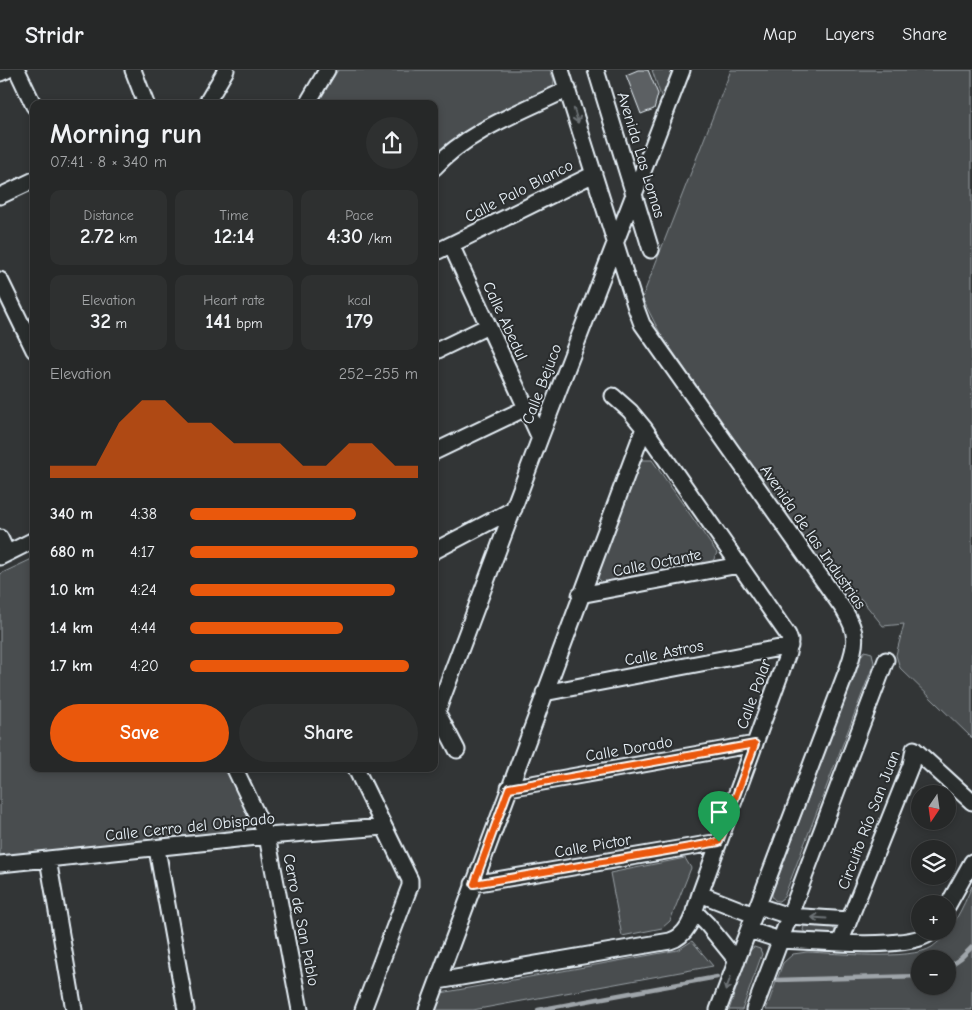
<!DOCTYPE html>
<meta charset="utf-8">
<style>
body{margin:0;font-family:"Comic Neue",sans-serif;background:#2e3030;color:#f1f3f6;height:100vh;display:flex;flex-direction:column;font-size:19px;white-space:nowrap}
*{box-sizing:border-box;margin:0}
p{font-size:16px;color:#a4a6a8}
.icon{flex:none;width:28px;height:28px;fill:none;stroke:currentColor;stroke-width:2;stroke-linecap:round;stroke-linejoin:round}
.map{position:relative;flex:1;overflow:hidden}
.sheet{position:absolute;left:30px;top:30px;width:408px;height:672px;display:flex;flex-direction:column;background:#262828;border-radius:10px;box-shadow:0 2px 8px #0003,0 0 0 1px #424445}
.sheet>*{flex:none}
.needle{width:32px;rotate:193deg}
.buttons{position:absolute;left:911px;top:715px;display:grid;gap:10px}
.buttons a{display:grid;place-items:center;width:45px;height:45px;border-radius:50%;background:#262828;box-shadow:0 2px 8px #0003,0 0 0 1px #424445;font-size:25px}
.pin{position:absolute;display:grid;place-items:center;width:42px;height:42px;color:#fff;margin:-51px -21px;border-radius:50% 50% 50% 0;rotate:-45deg;box-shadow:0 0 5px #0007}
.pin .icon{rotate:45deg}
.round{display:grid;place-items:center;flex:none;width:52px;height:52px;border-radius:26px;background:#2e3030}
.headline{display:flex;align-items:center;justify-content:space-between;height:85px;padding:0 20px}
h1{font-size:28px;font-weight:800;line-height:38px}
.figures{display:grid;grid-template-columns:repeat(3,1fr);gap:8px;height:85px;padding:5px 20px}
.figures div{display:grid;align-content:center;border-radius:10px;background:#2e3030;text-align:center}
.figures b{font-size:21px;font-weight:800}
.figures small{font-size:14px;font-weight:400}
.figures p{font-size:14px}
.chart{height:140px;padding:10px 20px}
.chart p{display:flex;justify-content:space-between}
.chart svg{width:100%;height:90px;margin-top:5px;fill:#ea580c;opacity:.7}
.cta{display:flex;gap:10px;margin-top:auto;padding:10px 20px}
.cta a{flex:1;height:58px;border-radius:30px;background:#ea580c;color:#fff;font-size:20px;font-weight:800;line-height:58px;text-align:center}
.cta a+a{background:#2e3030;color:#f1f3f6}
ul{padding:0 20px;list-style:none;font-size:16px}
li{display:grid;grid-template-columns:80px 60px 1fr;align-items:center;height:38px}
li i{height:12px;border-radius:6px;background:#ea580c}
header{display:flex;align-items:center;gap:30px;box-sizing:border-box;height:70px;padding:0 25px;background:#262828;border-bottom:1px solid #424445}
header strong{font-size:24px}
nav{display:flex;gap:28px;margin-inline-start:auto;font-size:18px}
.map>svg:first-child{display:block}
.green{fill:#494d4f;stroke:#989fa4;fill-rule:evenodd}
.lines{fill:none;stroke-linecap:round;stroke-linejoin:round}
.stream{stroke:#9fa5aa;stroke-width:4.5}
.building{fill:#5c6063;stroke:#e8f1f8}
.minor-casing{stroke:#e8f1f8;stroke-width:19}
.minor{stroke:#2a2d2e;stroke-width:15}
.oneway{stroke:#6c7275}
.route-casing{stroke:#fff;stroke-width:10}
.route{stroke:#ea580c;stroke-width:6}
.labels{text-anchor:middle;dominant-baseline:central;stroke-width:4;stroke-linejoin:round;paint-order:stroke}
.street-label{font-size:16px;fill:#e8f1f8;stroke:#2a2d2e}
</style>
<header>
<strong>Stridr</strong>
<nav><a>Map</a><a>Layers</a><a>Share</a></nav>
</header>
<div class="map">
<svg width="972" height="940" viewBox="0 0 972 940">
<rect width="100%" height="100%" fill="#323536"/>
<filter id="ink" filterUnits="userSpaceOnUse"><feTurbulence type="fractalNoise" baseFrequency=".02" numOctaves="2"/><feDisplacementMap in="SourceGraphic" scale="10" xChannelSelector="R" yChannelSelector="G"/><feConvolveMatrix kernelMatrix="1 2 1 2 8 2 1 2 1" color-interpolation-filters="sRGB"/></filter>
<g filter="url(#ink)">
<!-- green -->
<path class="green" d="M338 0H550L554 10 553 21 434 90V34H317Z
M652 0H672L662 29Z
M731 0H972V668L900 598 896 585 904 554 883 556 861 529C855 533 851 533 845 529L660 263 642 228Z
M637 390H652L717 483 712 493 603 513 596 506Z
M34 488V699H228L261 767 0 793V504Z
M865 581 872 583 874 593 784 827 779 831C775 831 772 829 772 824L861 586Z
M685 788 691 798 670 851 662 858 622 866 610 803Z
M972 816V940H766L783 893 793 884 807 882C835 883 910 891 932 877 951 864 963 837 972 816ZM920 889H948V916H920Z
M804 856 833 857 835 861 833 864 805 863 803 860Z
M692 871 713 896 473 940H435L441 923 678 880Z
M754 877 760 879 762 884 742 940H729L749 881Z"/>
<g class="lines">
<!-- stream -->
<path class="stream" d="M948 897 961 888 972 877
M777 910 920 906
M538 940 717 907"/>
</g>
<!-- building -->
<path class="building" d="M638 0H648L658 24 654 39 641 44 626 5Z"/>
<g class="lines">
<!-- minor casing -->
<g class="minor-casing">
<path id="minor" d="M17 0 34 36
M133 0 146 34
M561 0 636 238 642 254 844 540C858 563 857 573 848 598L718 940
M596 0 651 180
M0 3 7 0
M206 34 226 0
M307 34 327 0
M434 98C467 61 523 41 568 19
M0 126 34 110
M451 175 540 368
M434 183 594 104
M0 210 34 280
M434 282 488 256
M434 382 526 338
M0 468 7 483
M434 481 514 439
M0 487 34 470
M580 525 739 495
M544 623 790 576
M434 636 457 680
M437 642 540 368 682 0
M235 699 267 766 300 940
M356 699 410 810V816L363 940
M509 718 755 674
M157 779 186 940
M48 789 74 940
M0 794 267 766 384 757
M473 814 719 772
M700 824 754 845
M948 835 972 792
M758 836 789 846 849 850
M694 841 707 854 737 891
M749 860 780 870 840 873
M932 861C920 876 859 874 840 873L911 695 914 679 972 732
M438 911 670 871C690 865 694 842 700 824L788 583 790 571 788 565 644 358 630 341 613 326
M427 940 644 358
M754 940 886 590"/>
</g>
<!-- minor -->
<use href="#minor" class="minor"/>
</g>
<!-- one-way arrows -->
<defs><path id="oneway-shaft" d="M-6 0H5M1.5-3L5.5 0L1.5 3" fill="none" stroke-width="1.6" stroke-linecap="round" stroke-linejoin="round" transform="scale(1.25)"/></defs>
<g class="oneway">
<use href="#oneway-shaft" transform="translate(576 46) rotate(73)"/>
<use href="#oneway-shaft" transform="translate(819 848) rotate(-176)"/>
<use href="#oneway-shaft" transform="translate(728 914) rotate(111)"/>
</g>
</g>
<g class="lines" filter="url(#ink)">
<!-- route casing -->
<g class="route-casing">
<path id="route" d="M755 674 719 772 474 814 509 718Z"/>
</g>
<!-- route -->
<use href="#route" class="route"/>
</g>
<g class="labels">
<!-- street labels -->
<g class="street-label">
<text transform="translate(641 85) rotate(73)">Avenida Las Lomas</text>
<text transform="translate(519 121) rotate(-27)">Calle Palo Blanco</text>
<text transform="translate(505 251) rotate(65)">Calle Abedul</text>
<text transform="translate(542 314) rotate(-69)">Calle Bejuco</text>
<text transform="translate(813 467) rotate(55)">Avenida de las Industrias</text>
<text transform="translate(657 493) rotate(-11)">Calle Octante</text>
<text transform="translate(664 583) rotate(-11)">Calle Astros</text>
<text transform="translate(754 624) rotate(-70)">Calle Polar</text>
<text transform="translate(629 679) rotate(-10)">Calle Dorado</text>
<text transform="translate(869 750) rotate(-69)">Circuito Río San Juan</text>
<text transform="translate(190 757) rotate(-6)">Calle Cerro del Obispado</text>
<text transform="translate(593 776) rotate(-10)">Calle Pictor</text>
<text transform="translate(301 850) rotate(79)">Cerro de San Pablo</text>
</g>
</g>
</svg>
<div class="buttons">
<a><svg class="needle" viewBox="-14 -14 28 28"><path d="M0-13l5 13h-10z" fill="#e53935"/><path d="M0 13l5-13h-10z" fill="#a4a6a8"/></svg></a>
<a><svg class="icon" aria-label="layers" viewBox="0 0 24 24"><path d="M12 4l9 5-9 5-9-5zM3 14l9 5 9-5"/></svg></a>
<a>+</a>
<a>−</a>
</div>
<div class="pin" style="left:719px;top:772px;background:#1e9e55"><svg class="icon" aria-label="arrive" viewBox="0 0 24 24"><path d="M6 21V4h12l-3 4 3 4H6"/></svg></div>
<section class="sheet">
<div class="headline"><div><h1>Morning run</h1><p>07:41 · 8 × 340 m</p></div><a class="round"><svg class="icon" aria-label="share" viewBox="0 0 24 24"><path d="M12 15V3M7 8l5-5 5 5M5 13v7h14v-7"/></svg></a></div>
<div class="figures">
<div><p>Distance</p><b>2.72<small> km</small></b></div>
<div><p>Time</p><b>12:14</b></div>
<div><p>Pace</p><b>4:30<small> /km</small></b></div>
</div>
<div class="figures">
<div><p>Elevation</p><b>32<small> m</small></b></div>
<div><p>Heart rate</p><b>141<small> bpm</small></b></div>
<div><p>kcal</p><b>179</b></div>
</div>
<div class="chart"><p><span>Elevation</span>252–255 m</p>
<svg viewBox="0 0 160 44" preserveAspectRatio="none"><path d="M0 44V38L10 38L20 38L30 17L40 6L50 6L60 17L70 17L80 27L90 27L100 27L110 38L120 38L130 27L140 27L150 38L160 38V44z"/></svg>
</div>
<ul>
<li><b>340 m</b>4:38<i style="width:73%"></i></li>
<li><b>680 m</b>4:17<i style="width:100%"></i></li>
<li><b>1.0 km</b>4:24<i style="width:90%"></i></li>
<li><b>1.4 km</b>4:44<i style="width:67%"></i></li>
<li><b>1.7 km</b>4:20<i style="width:96%"></i></li>
</ul>
<div class="cta"><a>Save</a><a>Share</a></div>
</section>
</div>
